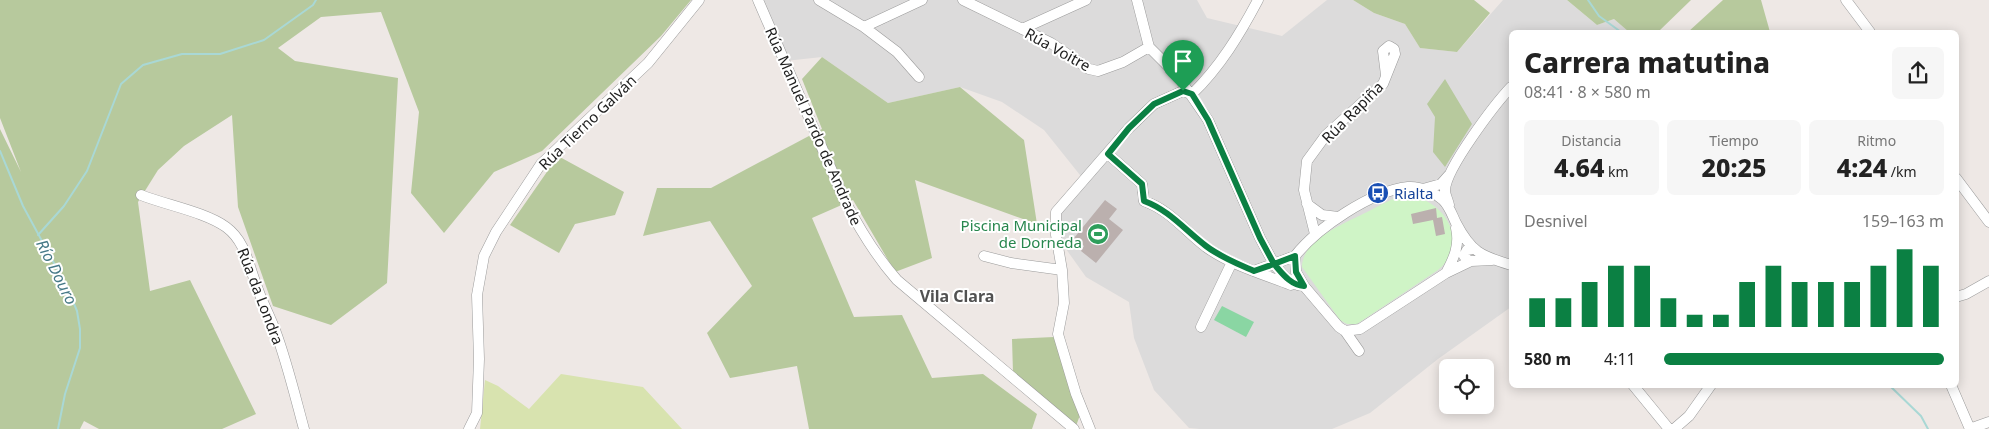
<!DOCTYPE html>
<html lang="es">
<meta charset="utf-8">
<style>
body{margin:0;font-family:"Noto Sans",sans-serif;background:#f6f6f6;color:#222;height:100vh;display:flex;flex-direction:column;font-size:19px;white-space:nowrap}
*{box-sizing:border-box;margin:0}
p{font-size:16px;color:#767676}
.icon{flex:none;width:28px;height:28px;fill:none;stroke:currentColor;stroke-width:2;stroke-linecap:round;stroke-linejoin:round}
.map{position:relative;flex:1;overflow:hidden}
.panel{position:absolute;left:1509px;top:30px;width:450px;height:358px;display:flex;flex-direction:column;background:#fff;border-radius:8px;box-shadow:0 2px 12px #0003}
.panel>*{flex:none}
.buttons{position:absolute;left:1439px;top:359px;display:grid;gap:10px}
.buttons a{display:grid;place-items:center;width:55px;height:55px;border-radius:8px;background:#fff;box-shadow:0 2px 12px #0003;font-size:25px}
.pin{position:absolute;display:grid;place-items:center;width:42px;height:42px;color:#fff;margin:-51px -21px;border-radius:50% 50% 50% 0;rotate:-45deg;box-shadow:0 0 5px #0007}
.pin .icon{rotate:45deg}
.round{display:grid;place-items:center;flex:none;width:52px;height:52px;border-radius:8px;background:#f6f6f6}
.headline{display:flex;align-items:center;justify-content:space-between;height:85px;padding:0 15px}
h1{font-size:28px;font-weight:800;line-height:38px}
.stats{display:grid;grid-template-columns:repeat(3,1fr);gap:8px;height:85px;padding:5px 15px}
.stats div{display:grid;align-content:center;border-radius:8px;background:#f6f6f6;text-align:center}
.stats b{font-size:25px;font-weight:800}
.stats small{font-size:14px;font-weight:400}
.stats p{font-size:14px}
.chart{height:140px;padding:10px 15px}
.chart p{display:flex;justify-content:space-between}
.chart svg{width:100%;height:90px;margin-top:5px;stroke:#0b8043;stroke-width:6}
ul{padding:0 15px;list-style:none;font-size:16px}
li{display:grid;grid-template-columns:80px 60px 1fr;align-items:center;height:38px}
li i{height:12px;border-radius:6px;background:#0b8043}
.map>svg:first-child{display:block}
.residential{fill:#dcdbdb}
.grass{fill:#d8e3af}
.forest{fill:#b7c99d}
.park{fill:#cff4c6}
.pitch{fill:#8ad6a3}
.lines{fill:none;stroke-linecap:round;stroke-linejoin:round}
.stream{stroke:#a9d8d5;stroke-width:2}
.building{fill:#bbb0ae}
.minor-casing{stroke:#9b9b9b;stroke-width:11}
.minor{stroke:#fff;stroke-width:10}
.route-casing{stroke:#fff;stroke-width:10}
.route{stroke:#0b8043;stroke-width:6}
.labels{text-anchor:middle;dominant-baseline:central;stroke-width:4;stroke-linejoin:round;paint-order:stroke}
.street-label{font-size:15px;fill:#1e1e1e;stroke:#fff}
.transit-label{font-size:15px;fill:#164399;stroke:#fff;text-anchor:start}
.leisure-label{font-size:15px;fill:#27864d;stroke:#fff;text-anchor:end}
.water-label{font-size:16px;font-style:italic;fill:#467987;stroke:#fff}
.neighbourhood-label{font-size:16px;font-weight:bold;fill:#515151;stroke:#fff}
</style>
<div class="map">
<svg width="1989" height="429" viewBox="0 0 1989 429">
<rect width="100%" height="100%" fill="#eee8e5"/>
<!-- residential -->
<path class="residential" d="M759 0H1197L1207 18 1282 36 1327 0H1353L1374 13 1405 24 1420 48 1457 52 1503 0H1567L1597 25 1614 19 1629 32H1511V307L1438 359 1370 413 1332 429H1200L1189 428 1154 390 1134 338 1129 302 1086 277 1056 235V212L1084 180 1044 130 1002 102 960 87 888 103 822 57 785 61Z"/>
<!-- grass -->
<path class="grass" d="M561 374 643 387 682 429H480L485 380 498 386 529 409Z"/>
<!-- forest -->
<path class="forest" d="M0 0H691L661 36 542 151 494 172 444 233 411 193 419 112 381 12 321 17 278 48 295 61 398 78 387 283 331 325 273 306 238 207 232 115 184 146 158 170 138 202 150 291 190 280 256 414 222 429H99L84 421 80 429H0V129L21 172 0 118Z
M1353 0H1474L1490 13 1457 52 1420 48 1405 24 1374 13Z
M1567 0H1691L1658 32H1629L1614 19 1597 25Z
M1723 0H1761L1770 32H1688Z
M822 57 888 103 960 87 1024 140 1037 224 915 180 932 258 895 272 853 200 812 218 854 317 902 315 932 378 983 374 1037 414 1032 429H809L797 366 730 378 707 333 752 286 710 221 643 236 657 188H711L822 129 802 79Z
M1445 79 1472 124 1445 167 1433 152 1435 117 1427 104Z
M558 156 624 192 615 215 575 224 559 253 510 225Z
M1054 337 1080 415 1076 426 1013 373 1012 339Z"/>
<!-- park -->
<path class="park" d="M1406 195C1445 198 1471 244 1438 270L1357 324H1347L1340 320 1302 267C1302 239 1346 223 1367 212 1379 206 1392 198 1406 195Z"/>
<!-- pitch -->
<path class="pitch" d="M1222 306 1254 322 1246 337 1214 320Z"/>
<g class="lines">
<!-- stream -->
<path class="stream" d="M1588 0 1599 16 1621 32
M0 151 23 206 68 289 77 311 80 329V348L65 394 58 429
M38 235 64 206 87 171 121 84 143 65 182 54H220L264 40 313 5 316 0
M1889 385 1921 416 1928 429"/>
</g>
<!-- building -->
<path class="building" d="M1105 200 1117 209 1109 219 1123 230 1096 263 1081 251 1084 246 1074 238Z
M1436 208 1437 218 1442 217 1445 234 1436 236 1433 220 1413 224 1411 214Z"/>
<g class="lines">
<!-- minor casing -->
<g class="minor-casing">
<path id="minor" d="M758 0 845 201C860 230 875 255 897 280L1074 429
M819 0 864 27 897 52 919 77
M963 0 1051 43 1089 69 1098 71 1123 62 1149 47
M1137 0 1149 47 1177 75 1208 120 1260 238 1274 264 1285 277 1298 285 1304 286
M1846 0 1870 32
M864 27 922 0
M1022 29 1086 0
M1386 75 1383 51 1389 46 1394 49 1395 54
M1108 154 1142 184 1144 201C1170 210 1185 231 1206 247 1231 265 1263 274 1291 285
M1956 178 1989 222
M1423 189 1441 184 1449 175
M141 195C166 205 205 212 226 227 245 241 248 263 256 284 261 300 269 314 275 330 287 362 295 396 304 429
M1307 204 1322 215 1338 217
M1449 205C1448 200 1445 195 1445 190 1446 168 1495 104 1511 87
M1315 234 1304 190 1307 161 1326 135 1383 84 1395 54
M984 256 1011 263 1062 270
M1492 260 1471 261 1446 273 1360 329 1345 331 1339 327 1304 286 1296 272 1295 256C1317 228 1371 191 1408 187 1420 186 1434 192 1443 200 1450 207 1452 215 1456 223 1471 252 1481 256 1511 265
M1469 261 1464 256 1467 250 1472 249
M1254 271 1295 256
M1446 273C1454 258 1460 245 1456 228
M1956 297 1966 294 1989 281
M1201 327 1232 262
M1345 331 1359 351
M1633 385 1669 429
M1951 385 1970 429
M1975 427 1989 422
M469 429 477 413 479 359 477 295 484 256 496 232 541 164 648 63 699 0
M1090 429 1076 394 1058 334 1064 303 1062 270 1056 235V212L1129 128 1154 104 1183 91 1192 94C1220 67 1240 34 1258 0
M1674 429 1689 416 1711 385"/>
</g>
<!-- minor -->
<use href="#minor" class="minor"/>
</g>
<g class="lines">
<!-- route casing -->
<g class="route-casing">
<path id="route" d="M1183 91 1154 104 1129 128 1108 154 1142 184 1144 201C1169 210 1185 230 1206 246 1220 257 1238 264 1254 271L1274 264C1282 273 1290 285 1304 286L1296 272 1295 256 1274 264 1260 238 1208 120 1192 94 1183 91"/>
</g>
<!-- route -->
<use href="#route" class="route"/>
</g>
<!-- icons -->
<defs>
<g id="bus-disc" transform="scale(1.125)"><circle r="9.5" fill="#1a4fb4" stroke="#fff"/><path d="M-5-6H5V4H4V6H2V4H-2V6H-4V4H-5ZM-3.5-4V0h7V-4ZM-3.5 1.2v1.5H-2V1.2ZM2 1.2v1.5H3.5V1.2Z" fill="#fff"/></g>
<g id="stadium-disc" transform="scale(1.125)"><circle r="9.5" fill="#2e9e5b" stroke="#fff"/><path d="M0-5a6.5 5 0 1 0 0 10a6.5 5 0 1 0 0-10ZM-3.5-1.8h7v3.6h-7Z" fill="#fff"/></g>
</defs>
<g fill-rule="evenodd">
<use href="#bus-disc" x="1378" y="193"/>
<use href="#stadium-disc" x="1098" y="234"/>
</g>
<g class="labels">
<!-- street labels -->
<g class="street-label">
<text transform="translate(1058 49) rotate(29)">Rúa Voitre</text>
<text transform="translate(1352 112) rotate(-45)">Rúa Rapiña</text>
<text transform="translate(587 122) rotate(-44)">Rúa Tierno Galván</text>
<text transform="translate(814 126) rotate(66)">Rúa Manuel Pardo de Andrade</text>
<text transform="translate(261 296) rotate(69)">Rúa da Londra</text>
</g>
<!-- transit labels -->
<g class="transit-label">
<text x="1394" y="193">Rialta</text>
</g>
<!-- leisure labels -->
<g class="leisure-label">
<text x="1082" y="225">Piscina Municipal<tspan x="1082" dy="17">de Dorneda</tspan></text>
</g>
<!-- water labels -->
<g class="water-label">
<text transform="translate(57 272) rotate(63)">Río Douro</text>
</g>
<!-- neighbourhood labels -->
<g class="neighbourhood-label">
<text x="957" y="296">Vila Clara</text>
</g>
</g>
</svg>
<div class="buttons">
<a><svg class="icon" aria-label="locate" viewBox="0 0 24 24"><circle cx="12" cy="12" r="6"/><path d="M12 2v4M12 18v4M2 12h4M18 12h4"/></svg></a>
</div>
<div class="pin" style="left:1183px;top:91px;background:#1e9e55"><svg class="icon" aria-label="arrive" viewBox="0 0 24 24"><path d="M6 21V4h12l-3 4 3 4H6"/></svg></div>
<section class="panel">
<div class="headline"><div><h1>Carrera matutina</h1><p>08:41 · 8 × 580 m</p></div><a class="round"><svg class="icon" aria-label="share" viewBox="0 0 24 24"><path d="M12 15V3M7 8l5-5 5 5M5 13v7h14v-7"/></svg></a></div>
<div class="stats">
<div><p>Distancia</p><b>4.64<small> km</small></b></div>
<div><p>Tiempo</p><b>20:25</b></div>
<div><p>Ritmo</p><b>4:24<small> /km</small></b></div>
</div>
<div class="chart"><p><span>Desnivel</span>159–163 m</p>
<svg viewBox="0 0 160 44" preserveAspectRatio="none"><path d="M5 44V30M15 44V30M25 44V22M35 44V14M45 44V14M55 44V30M65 44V38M75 44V38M85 44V22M95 44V14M105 44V22M115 44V22M125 44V22M135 44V14M145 44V6M155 44V14"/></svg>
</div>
<ul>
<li><b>580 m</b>4:11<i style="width:100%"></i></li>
</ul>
</section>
</div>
